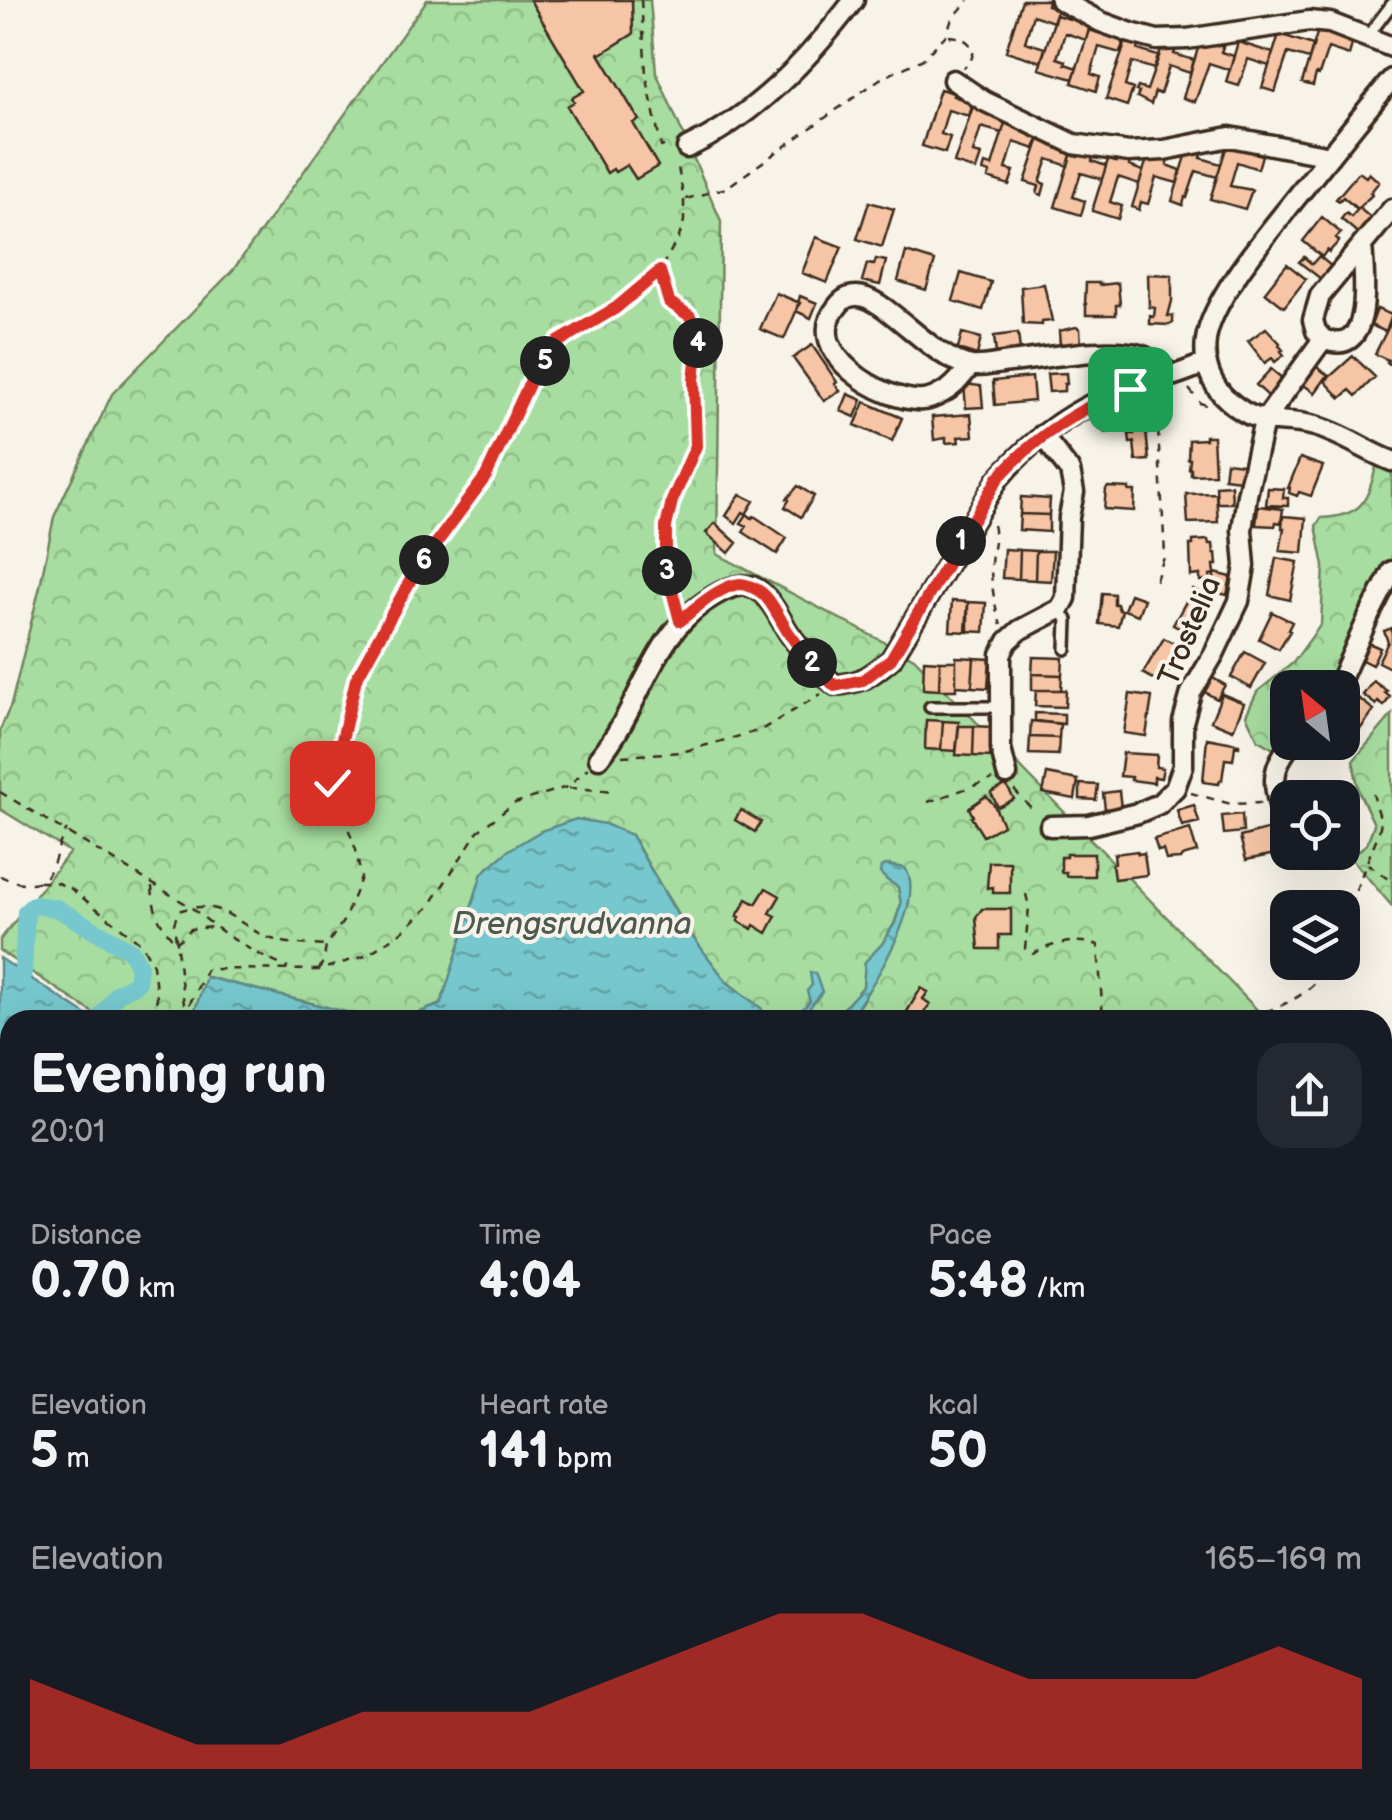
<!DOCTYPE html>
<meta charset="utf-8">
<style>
body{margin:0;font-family:"Balsamiq Sans",sans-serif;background:#242831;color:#f1f3f6;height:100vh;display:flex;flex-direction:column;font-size:38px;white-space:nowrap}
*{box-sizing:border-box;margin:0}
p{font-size:32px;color:#9ea1a6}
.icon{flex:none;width:55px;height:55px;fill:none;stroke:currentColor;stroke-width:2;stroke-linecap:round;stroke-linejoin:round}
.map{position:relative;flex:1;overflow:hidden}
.side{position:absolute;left:0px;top:1010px;width:1392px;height:810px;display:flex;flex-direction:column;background:#171b24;border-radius:30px 30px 0 0;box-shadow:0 10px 40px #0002}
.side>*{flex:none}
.needle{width:65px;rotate:331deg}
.buttons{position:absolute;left:1270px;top:670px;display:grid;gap:20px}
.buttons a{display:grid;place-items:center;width:90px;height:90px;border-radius:20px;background:#171b24;box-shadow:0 10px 40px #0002;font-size:50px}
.pin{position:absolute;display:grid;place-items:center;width:85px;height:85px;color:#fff;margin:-42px;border-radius:20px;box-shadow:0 5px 15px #0006}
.km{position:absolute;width:50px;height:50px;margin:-25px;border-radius:50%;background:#222;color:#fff;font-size:28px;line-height:50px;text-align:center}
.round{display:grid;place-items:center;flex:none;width:105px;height:105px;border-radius:30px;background:#242831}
.summary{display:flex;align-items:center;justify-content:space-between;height:170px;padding:0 30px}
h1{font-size:55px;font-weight:700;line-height:75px}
.figures{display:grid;grid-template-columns:repeat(3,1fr);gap:15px;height:170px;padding:10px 30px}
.figures div{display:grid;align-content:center}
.figures b{font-size:50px;font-weight:700}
.figures small{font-size:28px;font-weight:400}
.figures p{font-size:28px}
.chart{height:280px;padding:20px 30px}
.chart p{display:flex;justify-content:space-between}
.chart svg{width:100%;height:180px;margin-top:10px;fill:#d93025;opacity:.7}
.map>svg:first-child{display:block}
.forest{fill:url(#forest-crowns);stroke:#71845f;stroke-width:2.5}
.water{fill:url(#water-ripples);stroke:#5e8988;stroke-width:2.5}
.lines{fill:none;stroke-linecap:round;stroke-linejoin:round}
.stream{stroke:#5e8988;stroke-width:5}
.canal{stroke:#76c8ce;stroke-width:18}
.building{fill:#f6c5a5;stroke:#3b2a1e;stroke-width:2.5}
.lane-casing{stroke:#3b2a1e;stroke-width:16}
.street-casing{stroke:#3b2a1e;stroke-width:25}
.path{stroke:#3b2a1e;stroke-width:2.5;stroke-dasharray:8 8;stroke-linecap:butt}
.lane{stroke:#f7f3e8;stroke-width:9}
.street{stroke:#f7f3e8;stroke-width:18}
.route-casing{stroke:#fff;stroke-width:20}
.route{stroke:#d93025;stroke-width:12}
.labels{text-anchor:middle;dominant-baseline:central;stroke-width:8;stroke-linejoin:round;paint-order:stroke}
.street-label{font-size:30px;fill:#3b2a1e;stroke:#f7f3e8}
.water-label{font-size:32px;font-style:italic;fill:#4d5953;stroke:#f7f3e8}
</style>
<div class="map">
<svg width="1392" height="1820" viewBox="0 0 1392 1820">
<defs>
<pattern id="forest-crowns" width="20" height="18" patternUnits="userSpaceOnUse" patternTransform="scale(2.5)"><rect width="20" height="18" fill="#a7dda0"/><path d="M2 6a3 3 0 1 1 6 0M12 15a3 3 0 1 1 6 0" fill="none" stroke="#91be89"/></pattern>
<pattern id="water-ripples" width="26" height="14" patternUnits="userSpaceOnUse" patternTransform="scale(2.5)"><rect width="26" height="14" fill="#76c8ce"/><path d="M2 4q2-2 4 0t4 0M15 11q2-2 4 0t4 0" fill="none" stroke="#62a3a7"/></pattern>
</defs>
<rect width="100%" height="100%" fill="#f7f3e8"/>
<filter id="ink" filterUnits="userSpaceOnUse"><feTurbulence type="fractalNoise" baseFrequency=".01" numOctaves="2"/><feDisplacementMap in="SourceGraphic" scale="20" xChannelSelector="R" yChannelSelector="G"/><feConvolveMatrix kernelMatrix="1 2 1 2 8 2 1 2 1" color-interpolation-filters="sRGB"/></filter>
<g filter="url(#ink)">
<!-- forest -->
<path class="forest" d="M427 0H650L656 72 721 221 717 554 914 658 1267 1020H849L861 1003 893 946 909 903 897 868 890 865 887 880 898 887 901 904 894 924 882 944 865 962 863 987 843 1009 826 1014 817 1019 809 1017 808 1012 819 987 816 981 809 994 810 1000 796 1018 769 1020C758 1002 737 994 724 978 687 934 660 884 631 835L460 948 441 1004 401 1020H378L207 977 195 1010 198 1020H143L142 1017 104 1020 0 951V940L70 852 0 809V730L11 705 40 586 54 517 112 394 233 270Z
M1378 460 1392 467V563L1332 687 1288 688V742L1279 752 1258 740 1246 715 1257 692 1293 663 1321 624 1324 566 1316 526 1321 518C1366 516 1367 499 1378 460Z
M1392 715V906L1350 857 1367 844 1374 824 1359 792 1353 761Z
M10 1086V1810H351L347 1820H0V1092Z
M1383 1138 1392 1148V1820H415L420 1810H1382Z"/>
<!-- water -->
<path class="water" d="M576 819 605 824 631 835 682 923 727 982 761 1008 769 1020H401L441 1004 482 873 509 850 541 831Z
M886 865 905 868C928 900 870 992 848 1020H788L796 1018 797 1011 803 1009 810 1001 807 991 812 985 810 973H815L822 992C817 1001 806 1006 809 1017L818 1019 843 1009 863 987 865 962 882 944 895 923 901 904 898 887 887 880 880 873 881 867Z
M0 958 94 1020H10V1072L0 1077Z
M206 977 378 1020H198L195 1010Z"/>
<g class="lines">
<!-- stream -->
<path class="stream" d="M1382 1299 1392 1298
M1027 1820 1034 1810"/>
<!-- canal -->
<path class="canal" d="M23 973 26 912 34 905 56 908 131 951 139 967 137 983 117 994 99 1020"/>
</g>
<!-- building -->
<path class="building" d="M530 0H632L633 34 601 54 598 52 639 120 633 123 658 166 636 179 627 165 615 172 613 169 607 173 567 106 574 102 572 98 584 91Z
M1022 0H1048L1047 5 1058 8 1053 22 1033 15 1025 42 1045 48 1041 62 1006 51Z
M1056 15 1090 25 1086 40 1065 33 1057 58 1066 61 1065 64 1077 68 1073 79 1039 69Z
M1089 30 1124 41 1120 53 1099 47 1091 74 1100 77 1096 91 1072 83Z
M1318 30 1353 41 1349 55 1328 48 1319 75 1316 74 1313 86 1302 83Z
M1279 34 1313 45 1309 59 1288 53 1275 92 1262 88Z
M1126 41 1139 45 1138 50 1158 56 1154 69 1132 62 1125 86 1133 89 1127 106 1106 99Z
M1208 42 1223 47 1221 52 1234 56 1230 70 1209 63 1195 102 1183 98 1199 45 1206 47Z
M1238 42 1273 53 1269 66 1248 59 1239 86 1226 82Z
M1163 45 1176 49 1174 54 1194 60 1190 73 1169 66 1160 94 1155 92 1151 104 1137 97 1139 92 1136 91 1138 87 1147 90Z
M940 89 954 93 953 96 973 103 969 116 948 110 941 134 950 137 945 153 922 146Z
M973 106 986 110 985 113 1006 120 1002 133 981 127 973 153 981 155 976 170 954 163Z
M1006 120 1026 126 1025 131 1039 136 1035 149 1014 142 1006 169 1014 171 1009 185 988 178 990 173 983 171 985 164 992 166Z
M1040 138 1053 142 1052 146 1072 152 1068 166 1048 159 1040 182 1045 184 1042 195 1037 193 1039 186 1025 182Z
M1227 145 1242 146V149L1262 155 1258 169 1237 162 1230 186 1252 190 1245 209 1210 199Z
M1188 150 1202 155 1201 158 1221 164 1217 177 1196 171 1187 198 1185 197 1183 205 1172 201Z
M1080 151 1093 156 1092 161 1106 166 1102 179 1081 173 1073 197 1085 201 1081 215 1055 207 1071 155 1078 157Z
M1155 156 1169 160 1167 165 1181 170 1177 183 1156 177 1148 204 1141 202 1139 210 1132 207 1147 159 1154 161Z
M1118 157 1130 161 1129 166 1143 171 1139 184 1118 177 1110 202 1122 206 1118 219 1092 211 1108 160 1116 162Z
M1359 172 1366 177 1369 173 1379 182 1370 193 1372 195 1357 209 1343 197 1339 201 1336 199Z
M869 202 894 209 882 247 857 239Z
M1359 208 1373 220 1360 235 1341 219 1346 213 1351 217Z
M1322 217 1341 233 1336 238 1339 241 1329 252 1327 250 1322 257 1303 241Z
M816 237 842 247 827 283 802 273Z
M906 252 935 261 926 290 898 281Z
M1319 256 1332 267 1321 279 1299 262 1304 257 1312 264Z
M876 259 886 261 880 285 862 281 867 264 874 265Z
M1287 264 1306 279 1284 307 1265 292Z
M961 273 991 282 983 310 953 301Z
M1148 274 1172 275V301L1168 316H1173V323L1169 325 1150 324V316L1154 317 1155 308 1149 307Z
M1086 283H1099V285L1118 283 1120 305H1116V315H1086V304H1085Z
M1044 284 1052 321 1042 322V325L1023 324 1021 287Z
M776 293 800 303 784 339 760 329Z
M800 296 817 303 811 318 796 311Z
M1377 309 1392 315 1386 332 1371 325Z
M1392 320V365L1387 363 1388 360 1375 354Z
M1076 327 1080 329 1081 345 1060 346 1059 331Z
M1266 328 1280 343 1279 345 1283 350 1281 351 1284 355 1275 362 1272 358 1265 363 1248 341Z
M962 333 981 338 977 355 958 349Z
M1018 333 1020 351 996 354 994 336Z
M812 345 837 382 835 384 840 391 824 401 793 358Z
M1353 356 1375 377 1356 396 1350 390 1341 398 1325 381Z
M1314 365 1328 375 1315 393 1301 383Z
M1271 369 1284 380 1269 397 1256 385Z
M1066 373 1067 384H1064V391L1049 392 1047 374Z
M1032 377 1034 401 995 405 993 381Z
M964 384 981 386 983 407 966 408Z
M848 394 862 400 855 417 841 411Z
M865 402 902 418 892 441 855 425Z
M971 414 973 436 958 437 959 442 946 443V438L934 440 932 417Z
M1145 421 1149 460 1136 461 1134 442 1130 443 1129 434H1134L1133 422Z
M1205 436H1213L1215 474 1191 475V469H1189L1190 459H1188L1189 440 1205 439Z
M1300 458 1323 466 1311 496 1299 492 1297 496 1289 493 1290 488H1288Z
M1226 462 1243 464 1241 480 1224 478Z
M1231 485 1232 503H1217L1216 486Z
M798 486 814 496 801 517 785 507 789 500 787 499Z
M1108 487 1129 488V491H1135L1134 511 1104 509 1106 489Z
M1268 488 1284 489 1283 498H1288V506L1266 505Z
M1216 493 1218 522 1188 523 1186 494Z
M740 494 754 501 746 514 743 512 736 523 726 516Z
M1021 497 1050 499 1049 515 1020 514Z
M1258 506 1283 509 1281 523 1276 522 1275 526 1256 525Z
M747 514 752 518 754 516 787 538 777 554 743 532 747 526 741 523Z
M1020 514 1049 515V532L1019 530Z
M1283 516 1306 518 1303 553 1280 551 1284 528H1282Z
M715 523 737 543 729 553 706 533Z
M1208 540 1209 544H1213L1214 553H1216L1217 565H1214L1215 574 1210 575 1211 581H1200V575L1191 576 1190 545H1193V541Z
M1004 549 1020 550 1019 579 1002 578Z
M1020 550 1036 551 1035 580 1019 579Z
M1036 551H1053L1051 581 1035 580Z
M1276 558 1298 562 1290 600 1269 595Z
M1215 573 1231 577 1227 595 1211 591Z
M1193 589 1213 599 1193 635 1173 625Z
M1102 593 1114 594V604H1117L1119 610H1122L1118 626 1099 624Z
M1130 594 1144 599 1138 615 1124 610Z
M952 601 968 602V632L950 631Z
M968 602 986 603 984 632 966 631Z
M1272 612 1292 622 1288 630 1290 631 1279 649 1259 639Z
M1392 628V669L1378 662 1388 642 1384 631Z
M1164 638 1182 648 1162 684 1143 673Z
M1366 642 1380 648 1372 665 1358 658Z
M1245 652 1265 663 1251 688 1231 677Z
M956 657 974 658 972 687 956 686Z
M1033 657 1063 658 1062 675 1032 674Z
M974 658 990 659 988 688 972 687Z
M924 660 940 661 939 690 923 689Z
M940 661H956V690H939Z
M1032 674 1062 675 1061 690H1032Z
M1211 677 1225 685 1217 699 1203 691Z
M1373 681 1387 691 1385 693 1390 697 1384 706 1378 702 1376 705 1363 695Z
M1036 690H1066L1065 707 1035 706Z
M1130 694 1152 697 1146 736 1124 733Z
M1222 694 1244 703 1233 730 1211 721Z
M1354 695 1374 710 1351 742 1342 735V713Z
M1035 713 1064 714V724L1035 721Z
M926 720 943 721 941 750 925 749Z
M943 721 959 722 956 751 941 750Z
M1031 721 1060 724 1059 738 1030 737Z
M959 726H974L973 756 956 755Z
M974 726 991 727 990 757 973 756Z
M1030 737 1059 738 1058 755 1029 754Z
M1207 738 1239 744V747L1235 746 1233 760 1225 759 1222 780H1220L1219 784 1203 782Z
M1123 753 1157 755 1156 767 1163 768 1161 778 1154 777V783L1131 780 1132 777 1120 776Z
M1047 774 1078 780 1075 799 1043 793Z
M1080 784 1098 785 1096 800 1080 799Z
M1006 785 1014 799 998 807 991 793Z
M1119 791 1121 808 1105 809 1103 793Z
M986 796 994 805 1003 825 983 836 971 817 973 816 969 808Z
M1194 805 1199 822 1182 826 1177 810Z
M741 810 761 822 755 832 735 820Z
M1242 814 1243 832 1224 834 1222 816Z
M1274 828 1280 853 1246 860 1240 837Z
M1190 829 1197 852 1182 856 1180 859 1166 860 1163 850 1158 851 1154 839Z
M1137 851 1138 854 1144 853 1147 875 1114 879 1112 864 1115 863 1114 854Z
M1066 854H1094V876H1066V872H1061V857H1066Z
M989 862H1010V893H993V887L987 888Z
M766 888 780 896 770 913 776 916 767 933 754 925 752 929 738 921 740 917 737 916 747 899 756 904Z
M982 909H1011V935H999V949H979L976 917Z
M921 988 928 992 923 999 930 1004 919 1020H902Z"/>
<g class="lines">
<!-- lane casing -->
<g class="lane-casing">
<path id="lane" d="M1367 37 1392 4
M1107 426 1108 397
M1060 609 1067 620 1066 649
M930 707H1001"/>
</g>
<!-- street casing -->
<g class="street-casing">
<path id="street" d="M1060 0 1101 22 1131 33 1157 40 1187 39 1309 21 1330 23 1392 47
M1392 79C1360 118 1328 158 1296 198 1270 231 1211 299 1206 340 1203 363 1211 386 1229 401 1262 430 1280 416 1315 426 1343 434 1366 451 1392 461
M953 80 984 101 1074 144 1129 152 1164 150 1230 137 1330 156
M687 148C756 115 808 60 854 0
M1323 339C1375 361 1364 273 1362 245
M971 366C963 374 955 387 944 392 939 395 929 400 923 400 883 403 800 351 837 307 842 300 847 296 856 296 884 294 932 361 972 366 984 367 999 363 1010 362 1047 358 1106 346 1140 355 1152 358 1163 369 1172 375
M1337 688 1369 616 1392 571
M599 758C645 702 651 628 721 592 735 585 750 581 763 594 774 604 781 621 789 633 803 653 817 670 835 685 862 683 871 676 891 659L998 479C1029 443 1065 414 1110 396 1141 383 1175 378 1205 363
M1007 774 1001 749V654L1008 641 1020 630 1060 609 1066 598 1069 517 1074 492 1070 471 1042 435
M1284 822C1274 789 1267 770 1293 742
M1050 826 1089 825 1138 813 1159 804 1175 788 1183 766V722L1191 693 1214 654 1239 601 1245 566 1242 530 1247 495 1264 421 1323 339 1316 331 1313 320 1320 296 1392 209"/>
</g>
<!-- path -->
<path class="path" d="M641 0 646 74 661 147 671 143
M949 36C961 37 969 40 974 51L971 60 964 68
M686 199 726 188 880 79 923 59 946 35 952 19 969 0
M659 271 669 302 690 316 699 334 694 380 696 445 672 501 666 527 667 569 676 605
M1189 389 1200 403 1209 406
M1153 399 1158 429 1165 555 1154 585
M993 525C997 539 991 552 991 566 991 584 995 608 1001 625
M622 756 682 752 761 730 821 694
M569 788 617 791
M1014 790 1036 813
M0 792 191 907C221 933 252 953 288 968
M1191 793 1231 804 1261 803
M928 802 993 779
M1368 864 1392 882
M0 876C12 881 19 884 32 883 58 880 53 847 67 830
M39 882H55L70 888 142 944 153 965 157 998 151 1020
M152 887C154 913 158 922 175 942
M1026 894 1029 907 1025 949 1033 954C1052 943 1076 938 1098 945L1103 1020
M176 943 191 929 213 927
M319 970 324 959 326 946 344 920 361 878 356 850 332 783 356 679 415 572 486 476 530 382 558 342 616 309 659 271 679 237 684 221V200L677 162
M186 1020 174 924 178 911C219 898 231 919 264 936 284 945 305 944 326 946
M189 1020 188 1007 207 969 319 970 365 956 399 934 429 907 478 831 515 803 567 787 588 768
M1254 1020 1255 1015C1285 1006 1308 995 1327 969L1344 965 1355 956 1348 934 1347 912 1379 832 1381 821 1373 794
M1382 1060 1392 1061
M0 1263 10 1261
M0 1322 10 1301
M1382 1326 1392 1331
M1382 1346 1392 1338
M0 1502 10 1506
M0 1604 10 1595
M1382 1667 1392 1658
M959 1810 971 1820
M1219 1810 1250 1820
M1243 1810 1249 1818
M1250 1819 1260 1810
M24 1820 25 1810
M334 1820 337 1810
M426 1820 436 1810
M780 1820 794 1810
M1174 1820 1184 1810"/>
<!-- lane -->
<use href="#lane" class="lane"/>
<!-- street -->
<use href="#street" class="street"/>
</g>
</g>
<g class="lines" filter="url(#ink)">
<!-- route casing -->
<g class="route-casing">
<path id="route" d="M332 783 356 679 415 572 486 476 530 382 558 342 616 308 660 271 669 302 690 316 699 334 694 380 696 446 672 501 666 527V568L680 621C693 609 722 585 740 584 747 584 757 589 762 593 773 602 780 620 788 632 802 652 817 670 835 686L863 680 891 659 998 478C1035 437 1077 408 1130 389"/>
</g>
<!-- route -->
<use href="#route" class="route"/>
</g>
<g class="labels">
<!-- street labels -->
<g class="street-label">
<text transform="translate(1190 631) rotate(-67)">Trostelia</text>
</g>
<!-- water labels -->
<g class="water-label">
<text x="572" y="924">Drengsrudvanna</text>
</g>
</g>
</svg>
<div class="buttons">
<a><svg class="needle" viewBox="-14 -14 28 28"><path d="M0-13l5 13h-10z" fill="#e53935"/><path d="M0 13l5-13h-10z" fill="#9ea1a6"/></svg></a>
<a><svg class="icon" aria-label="locate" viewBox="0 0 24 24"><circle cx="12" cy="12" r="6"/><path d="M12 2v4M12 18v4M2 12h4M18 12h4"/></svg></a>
<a><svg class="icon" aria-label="layers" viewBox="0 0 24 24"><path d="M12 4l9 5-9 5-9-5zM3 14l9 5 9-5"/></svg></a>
</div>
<div class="pin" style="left:1130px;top:389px;background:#1e9e55"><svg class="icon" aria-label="arrive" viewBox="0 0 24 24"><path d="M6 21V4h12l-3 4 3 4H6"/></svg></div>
<div class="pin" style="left:332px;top:783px;background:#d93025"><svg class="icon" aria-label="check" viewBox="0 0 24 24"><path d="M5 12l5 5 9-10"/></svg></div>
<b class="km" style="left:961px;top:541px">1</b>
<b class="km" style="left:812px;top:663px">2</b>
<b class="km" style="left:667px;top:571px">3</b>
<b class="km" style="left:698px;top:343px">4</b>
<b class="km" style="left:545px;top:361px">5</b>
<b class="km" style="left:424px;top:560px">6</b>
<section class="side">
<div class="summary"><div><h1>Evening run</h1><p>20:01</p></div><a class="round"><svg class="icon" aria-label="share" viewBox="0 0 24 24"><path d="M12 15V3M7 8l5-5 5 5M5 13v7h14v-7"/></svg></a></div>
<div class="figures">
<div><p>Distance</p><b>0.70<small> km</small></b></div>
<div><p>Time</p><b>4:04</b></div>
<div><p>Pace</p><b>5:48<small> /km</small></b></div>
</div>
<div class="figures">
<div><p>Elevation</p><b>5<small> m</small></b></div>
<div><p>Heart rate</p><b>141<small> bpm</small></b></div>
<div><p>kcal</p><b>50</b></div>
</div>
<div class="chart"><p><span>Elevation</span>165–169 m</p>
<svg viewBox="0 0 160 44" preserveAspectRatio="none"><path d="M0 44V22L10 30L20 38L30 38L40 30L50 30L60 30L70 22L80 14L90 6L100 6L110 14L120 22L130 22L140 22L150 14L160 22V44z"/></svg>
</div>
</section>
</div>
